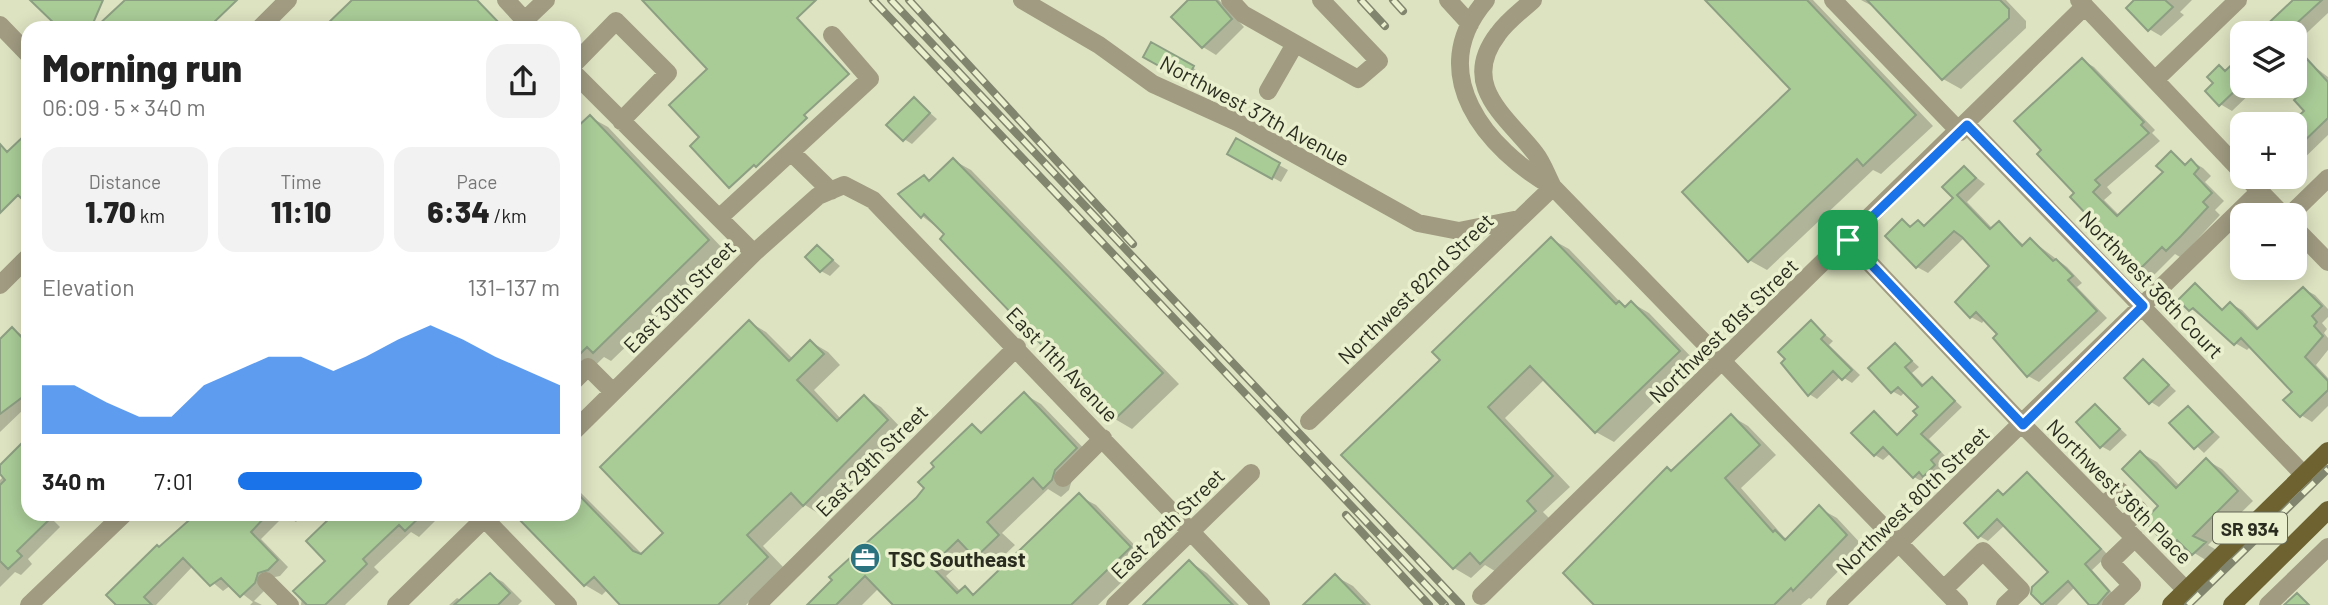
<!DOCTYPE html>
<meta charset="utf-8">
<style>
body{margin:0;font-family:Barlow,sans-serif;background:#f2f2f2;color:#222;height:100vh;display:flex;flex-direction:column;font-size:26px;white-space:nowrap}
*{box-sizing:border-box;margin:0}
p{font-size:23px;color:#767676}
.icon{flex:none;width:38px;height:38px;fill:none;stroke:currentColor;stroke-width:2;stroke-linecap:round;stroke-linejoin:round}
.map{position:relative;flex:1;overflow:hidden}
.side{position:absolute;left:21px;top:21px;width:560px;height:500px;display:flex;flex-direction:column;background:#fff;border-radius:21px;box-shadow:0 4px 18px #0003}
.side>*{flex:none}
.fabs{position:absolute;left:2230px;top:21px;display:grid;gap:14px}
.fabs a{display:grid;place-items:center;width:77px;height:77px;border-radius:14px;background:#fff;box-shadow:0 4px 18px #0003;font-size:35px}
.pin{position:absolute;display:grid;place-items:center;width:60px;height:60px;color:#fff;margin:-30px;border-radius:14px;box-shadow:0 4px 10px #0006}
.round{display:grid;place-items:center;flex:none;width:74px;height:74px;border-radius:21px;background:#f2f2f2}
.headline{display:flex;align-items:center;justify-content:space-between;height:119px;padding:0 21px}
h1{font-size:38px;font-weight:800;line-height:52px}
.metrics{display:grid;grid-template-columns:repeat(3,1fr);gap:10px;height:119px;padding:7px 21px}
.metrics div{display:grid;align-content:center;border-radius:18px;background:#f2f2f2;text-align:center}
.metrics b{font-size:30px;font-weight:800}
.metrics small{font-size:19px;font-weight:400}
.metrics p{font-size:19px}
.chart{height:196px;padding:14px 21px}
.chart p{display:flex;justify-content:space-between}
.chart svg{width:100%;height:126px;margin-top:7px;fill:#1a73e8;opacity:.7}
ul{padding:0 21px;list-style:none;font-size:23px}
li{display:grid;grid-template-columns:112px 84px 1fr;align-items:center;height:52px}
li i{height:18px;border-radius:9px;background:#1a73e8}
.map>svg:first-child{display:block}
.shadow{fill:#0003}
.building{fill:#a9cc97;stroke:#8c9f82;stroke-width:2}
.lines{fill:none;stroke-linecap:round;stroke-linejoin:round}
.minor{stroke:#a09b81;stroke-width:18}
.major{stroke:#6d6230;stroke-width:18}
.rail-casing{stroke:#81856e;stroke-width:8}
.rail{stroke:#eaf0ce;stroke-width:5;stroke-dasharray:16;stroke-linecap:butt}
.route-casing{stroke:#fff;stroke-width:14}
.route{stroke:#1a73e8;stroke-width:9}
.labels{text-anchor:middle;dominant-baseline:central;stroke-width:7;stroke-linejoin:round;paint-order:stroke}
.shield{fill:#eaf0ce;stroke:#636754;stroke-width:2}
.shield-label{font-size:19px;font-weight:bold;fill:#292c1f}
.street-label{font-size:21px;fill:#292c1f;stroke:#eaf0ce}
.poi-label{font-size:21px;font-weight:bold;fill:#292c1f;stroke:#eaf0ce;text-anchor:start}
</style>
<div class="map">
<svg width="2328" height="605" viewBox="0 0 2328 605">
<rect width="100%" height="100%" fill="#dde3c1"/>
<!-- shadow -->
<path class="shadow" d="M1190 0H1219L1244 27 1216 55 1203 47 1173 17Z
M1716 0H1813L1933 126 1881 174 1873 170 1767 270 1749 260 1793 90Z
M1861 0H2006L2026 21V28L1961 89 1943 79 1878 9Z
M2136 0H2192L2180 12 2184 15 2161 36 2149 29Z
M2295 0H2328V13L2294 45V33H2254L2262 25 2266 28Z
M1152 45 1202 73 1195 84 1145 56Z
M2294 53 2304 64 2307 61 2328 77V135L2294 168 2293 124 2307 111 2304 93 2294 83Z
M2242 57V86H2258L2232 111 2220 104 2215 83 2219 67 2227 72Z
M2082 60 2094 67 2155 130 2152 133 2160 141 2107 187 2112 193 2104 200 2120 216 2166 173 2171 153 2187 165 2191 161 2203 168 2211 176 2205 182 2224 201 2215 210 2220 215 2194 243 2180 257 2175 254 2153 276 2140 269 2108 238 2110 237 2076 193Z
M914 99 937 119 912 144 904 139Z
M590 117 608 127 725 251 611 361 604 357 574 386V132Z
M1236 141 1288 170 1281 182 1229 154Z
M953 160 971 170 1179 384 1132 429 1115 419 947 235 922 216 924 177 931 181Z
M1964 168 1985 184 1967 202 1993 229 1999 223 2025 246 2031 240 2067 267 2082 283 2077 287 2107 318 2039 382 2028 376 1985 319 1982 323 1971 317 1992 266 1964 238 1928 273 1917 267 1903 221 1913 227 1918 222 1926 226 1955 198Z
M1551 239 1569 249 1623 305 1627 307 1632 303 1649 313 1696 362 1614 442 1596 432 1545 379 1505 418 1570 487 1543 512 1553 522 1498 573 1485 565 1471 578 1454 568 1442 360Z
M818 247 840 266 830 276 821 271Z
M2195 285 2224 310 2231 304 2242 310 2260 329 2304 289 2315 295 2328 309V317L2322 323 2327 329 2324 333 2328 338V350L2316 365 2328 378V406L2312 422 2301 415 2294 392 2251 346 2247 350 2235 343 2180 300Z
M749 322 766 332 793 359 811 342 828 352 840 365 814 390 841 419 864 397 881 407 904 431 821 515 805 505 763 546 784 568 746 605H623L608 589 602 595 585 585 574 514V486L643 555 666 533Z
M1811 323 1833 341 1829 345 1860 375 1852 383 1841 376 1817 399 1809 394Z
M12 329 22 335 28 329V410L25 408 0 432V341Z
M1895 345 1919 367 1912 373 1925 386 1932 379 1962 407 1929 439 1947 458 1938 466 1943 471 1933 480 1927 477 1923 482 1914 477 1891 453 1883 460 1875 455 1874 413 1899 435 1920 415V407L1905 392 1901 396 1892 391Z
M2144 361 2176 391 2159 407 2151 402Z
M1024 394 1041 404 1093 458 1072 480 1069 490 1061 497 1048 489 1002 533 1015 545 993 566 972 552 946 576 961 592 965 589 976 595 1079 496 1096 505 1147 558 1098 605H895L879 588 862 605H809L917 499 972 426 983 432Z
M2096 406 2127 435 2110 451 2101 446Z
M2188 408 2220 437 2204 453 2172 423Z
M1731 416 1748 426 1776 455 1741 488 1784 537 1787 539 1819 508 1837 518 1863 546 1811 599 1809 598 1801 605H1597L1673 472Z
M28 437V514H57L52 519 60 527 28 559 32 564 21 575 15 572 0 587V480L4 476 0 467Z
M2141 453 2157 462 2180 486 2206 460 2222 469 2253 501 2208 545 2220 552 2209 562 2191 551 2186 555 2170 546 2160 506Z
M2027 474 2035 479 2108 555 2092 570 2116 597 2109 605H2091L2075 587 2057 605H2045L2033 594 2050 572 2005 525 1988 541 1979 536 1998 492 2005 496Z
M199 514H303L296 522 285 515 261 539 288 567 280 576 270 578 266 589 254 601 262 605H250L253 602 231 585 223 591 193 566 156 605H114L160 549Z
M335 514H442L419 537 411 532 374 567 379 572 345 605H301L302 598 327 561Z
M1190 562 1207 573 1239 605H1152Z
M490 575 503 582 522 601 518 605H449L457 598 461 600Z
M1335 576 1353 586 1371 605H1305Z"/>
<!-- building -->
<path class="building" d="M30 0H103L91 28H59Z
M125 0H237L208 28H95Z
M352 0H477L504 28H323Z
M642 0H816L797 18 849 74 804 115 807 118 756 167 754 165 729 188 690 146 699 137 669 105 707 69Z
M1188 0H1216L1232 19 1202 48 1171 17Z
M1705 0H1807L1916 115 1863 166 1857 159 1748 262 1682 192 1790 89Z
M1867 0H2000L2009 9V18L1942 80Z
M2134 0H2165L2173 7 2148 31 2126 8Z
M2293 0H2322L2286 33H2258Z
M1151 42 1194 66 1186 81 1143 57Z
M2242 55V84L2219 106 2205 91 2213 83 2207 77 2219 65 2225 71Z
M2294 57 2301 64 2307 59 2328 82V118L2294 151V120L2304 111 2294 100 2302 93 2294 86Z
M2082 58 2144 122 2141 125 2149 133 2095 180 2100 185 2093 192 2117 216 2163 172 2156 166 2171 151 2185 165 2191 159 2199 168 2194 174 2212 193 2203 202 2208 207 2181 236 2166 251 2162 247 2139 270 2070 197 2074 193 2037 154 2041 150 2014 121Z
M914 97 930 113 903 141 886 125Z
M590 115 709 240 593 353 587 347 574 360V130Z
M28 132V205L18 195 0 213V144L7 152Z
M1236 138 1280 163 1272 179 1227 154Z
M953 158 1163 373 1114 420 940 239 944 234 924 214 921 218 898 194 924 175 929 181Z
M1964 166 1976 178 1957 195 1990 229 1999 221 2022 246 2030 238 2053 261 2056 259 2073 276 2068 280 2097 311 2027 377 1993 338 1997 334 1976 312 1970 318 1955 302 1989 266 1962 237 1954 231 1916 268 1885 236 1902 219 1910 227 1918 220 1924 226 1953 198 1942 187Z
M1551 237 1616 304 1619 301 1625 307 1631 301 1680 351 1595 433 1530 366 1488 407 1553 476 1527 501 1536 511 1480 564 1470 553 1453 569 1341 455 1440 360 1432 352Z
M817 245 833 260 820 272 805 257Z
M2195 283 2222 310 2230 302 2257 329 2303 287 2322 306 2312 316 2317 322 2314 326 2323 336 2305 357 2328 381V390L2300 417 2283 400 2292 392 2241 338 2234 345 2193 308 2189 311 2178 300Z
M749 320 789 361 810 340 824 354 797 380 837 421 864 395 888 420 803 506 791 493 747 535 768 557 718 605H620L594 577 584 586 514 514H574V490L633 551 641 554 663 533 600 467Z
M1811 320 1825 335 1821 339 1852 370 1842 380 1833 371 1808 396 1781 363 1785 359 1778 352Z
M12 327 28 344V393L0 414V339Z
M1895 343 1912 361 1905 367 1922 386 1932 377 1955 401 1921 434 1940 452 1931 460 1935 465 1923 477 1919 472 1913 478 1883 447 1874 456 1851 433 1874 411 1897 435 1917 415 1913 411 1918 407 1898 387 1891 393 1868 368Z
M2143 359 2169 385 2149 404 2124 378Z
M1024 392 1077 448 1055 470 1052 480 1043 489 1033 478 987 522 999 535 975 558 958 540 931 566 957 593 965 586 973 595 1079 493 1131 547 1071 605H893L865 576 836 605H807L832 580 829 577 916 498 924 488 918 482 934 467 931 463 972 424 981 433Z
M2095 404 2120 429 2100 448 2076 422Z
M2188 406 2213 432 2194 449 2169 423Z
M1731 414 1760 445 1725 478 1773 532 1775 530 1785 540 1819 505 1847 535 1793 591 1791 588 1774 605H1594L1563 573 1667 467 1671 471Z
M28 437V514H55L17 551 22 556 8 569 0 561V485L5 480 0 474V465Z
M2140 451 2176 488 2206 458 2238 491 2193 536 2206 542 2192 555 2177 540 2169 547 2144 521 2158 506 2122 469Z
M2027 472 2101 549 2085 564 2109 591 2097 605H2089L2068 581 2042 605 2031 594 2032 587 2048 572 1997 519 1978 538 1964 523 1998 490 2003 495Z
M196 514H268L251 532 278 560 268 570 258 573 255 583 240 597 221 578 210 586 183 558 144 597 152 605H116L106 595 157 545 159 547Z
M334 514H423L405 531 399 525 363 559 367 564 325 605H307L293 591 325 561 306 541Z
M1189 560 1233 605H1143Z
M490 573 510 593 498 605H454Z
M1335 574 1365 605H1303Z
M2297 593 2309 605H2284Z"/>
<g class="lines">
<!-- minor -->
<path class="minor" d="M506 0 532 28
M1022 0 1099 45 1153 84 1237 122 1418 223 1459 231 1519 219
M1230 0 1243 14 1358 79 1379 61 1321 0
M1448 0 1470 24
M1486 0C1423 73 1486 149 1553 187L1959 605
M1533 0C1521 11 1507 21 1498 34 1459 85 1506 116 1535 153 1543 163 1547 176 1553 187
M1833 0 1960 132
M2079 0 2242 172
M525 20 546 0
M0 25 28 54
M260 28 288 0
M574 64 616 21 668 73 621 121
M574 73 754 253
M2155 80 2238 0
M1268 91 1295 44
M1967 125 2304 475
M791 152 831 191
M2251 182 2283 215
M2290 215 2328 178
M719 218 870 79 832 35
M2294 227 2328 262
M1848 240 2023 425 2186 590
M0 285 28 257
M574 381 588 367 613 392
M1309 421 1553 187
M574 431 754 253 818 196 844 185 873 200 1261 605
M1063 478 1103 438
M2103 506 2120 491 2139 510 2123 526
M480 514 568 605
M266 581 290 605
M1944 589 1983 551 2021 590 2005 605
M1481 596 2085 6
M29 605 124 514
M396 605 489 514
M757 605 1017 347
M1115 605 1251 473
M1835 605 2260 191
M2111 605 2132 585 2110 562 2135 538
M2268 605 2328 547"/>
<!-- major -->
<path class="major" d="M2171 605 2328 451
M2232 605 2328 510"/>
<!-- rail casing -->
<g class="rail-casing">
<path id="rail" d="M873 0 1445 605
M891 0 1461 605
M909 0 1133 244
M1361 0 1385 26
M1393 0 1403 11
M1346 515 1429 605
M2188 605 2328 469"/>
</g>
<!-- rail -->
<use href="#rail" class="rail"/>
</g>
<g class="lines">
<!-- route casing -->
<g class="route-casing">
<path id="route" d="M1967 125 2143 306 2023 425 1848 240Z"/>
</g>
<!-- route -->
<use href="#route" class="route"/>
</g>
<!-- icons -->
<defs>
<g id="office-disc" transform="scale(1.575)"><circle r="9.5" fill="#2c7380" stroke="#eaf0ce"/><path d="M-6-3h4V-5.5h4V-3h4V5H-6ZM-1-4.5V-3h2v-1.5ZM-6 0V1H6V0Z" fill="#fff"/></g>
</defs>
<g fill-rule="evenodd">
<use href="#office-disc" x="865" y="558"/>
</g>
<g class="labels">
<!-- shield labels -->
<rect class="shield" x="2213" y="512.5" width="74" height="31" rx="5"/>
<g class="shield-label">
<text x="2250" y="528">SR 934</text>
</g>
<!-- street labels -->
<g class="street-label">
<text transform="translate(1255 110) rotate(28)">Northwest 37th Avenue</text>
<text transform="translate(2152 284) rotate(46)">Northwest 36th Court</text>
<text transform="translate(1415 288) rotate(-44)">Northwest 82nd Street</text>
<text transform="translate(679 296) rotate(-45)">East 30th Street</text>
<text transform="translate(1723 330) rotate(-44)">Northwest 81st Street</text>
<text transform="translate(1063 364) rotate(46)">East 11th Avenue</text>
<text transform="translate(871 460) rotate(-45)">East 29th Street</text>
<text transform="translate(2120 491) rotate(45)">Northwest 36th Place</text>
<text transform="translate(1912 500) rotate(-44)">Northwest 80th Street</text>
<text transform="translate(1167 523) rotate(-44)">East 28th Street</text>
</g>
<!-- poi labels -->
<g class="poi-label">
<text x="888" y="558">TSC Southeast</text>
</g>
</g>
</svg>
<div class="fabs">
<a><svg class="icon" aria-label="layers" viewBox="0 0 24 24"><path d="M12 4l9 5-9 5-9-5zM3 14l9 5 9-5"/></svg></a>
<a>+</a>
<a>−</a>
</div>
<div class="pin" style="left:1848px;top:240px;background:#1e9e55"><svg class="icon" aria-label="arrive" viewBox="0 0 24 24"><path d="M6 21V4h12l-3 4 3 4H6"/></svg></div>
<section class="side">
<div class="headline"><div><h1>Morning run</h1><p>06:09 · 5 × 340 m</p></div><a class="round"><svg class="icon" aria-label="share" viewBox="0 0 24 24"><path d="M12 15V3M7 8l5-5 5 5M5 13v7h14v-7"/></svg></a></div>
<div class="metrics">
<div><p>Distance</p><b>1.70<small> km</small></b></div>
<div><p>Time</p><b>11:10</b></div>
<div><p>Pace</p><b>6:34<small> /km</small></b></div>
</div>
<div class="chart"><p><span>Elevation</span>131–137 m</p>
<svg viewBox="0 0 160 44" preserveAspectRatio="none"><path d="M0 44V27L10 27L20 33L30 38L40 38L50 27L60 22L70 17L80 17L90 22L100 17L110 11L120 6L130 11L140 17L150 22L160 27V44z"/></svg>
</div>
<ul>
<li><b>340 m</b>7:01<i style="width:57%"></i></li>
</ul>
</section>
</div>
